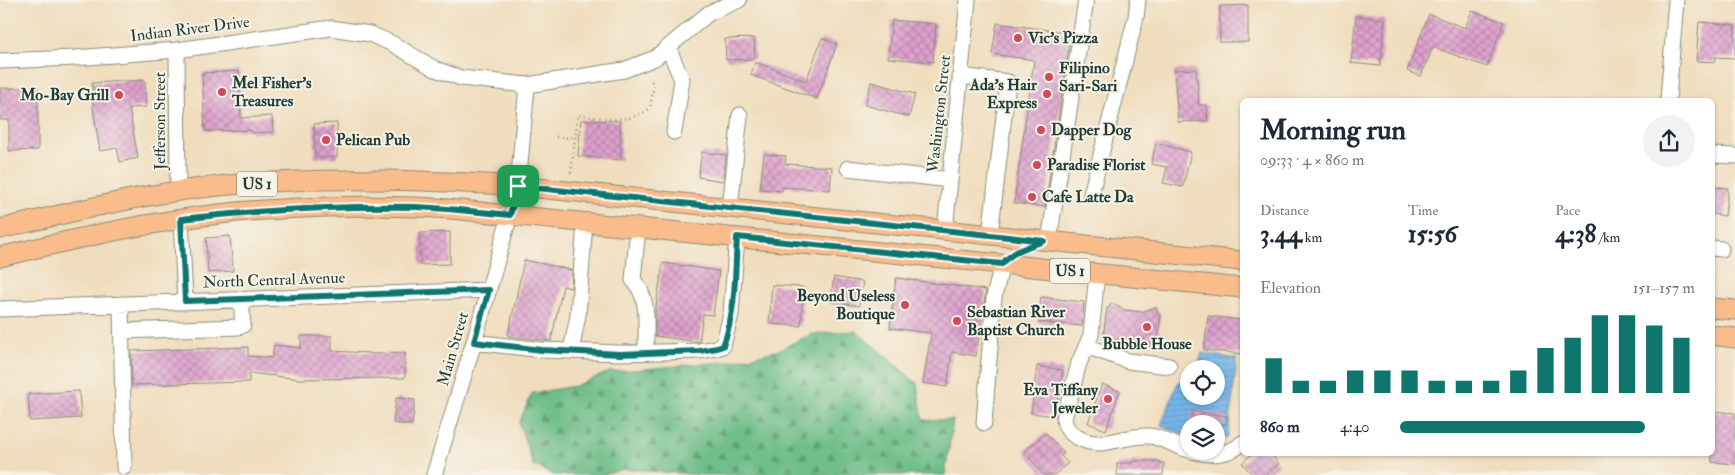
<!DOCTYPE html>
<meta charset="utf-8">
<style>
body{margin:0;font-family:"IM FELL Double Pica",serif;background:#f2f2f3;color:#1f2937;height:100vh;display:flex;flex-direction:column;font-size:19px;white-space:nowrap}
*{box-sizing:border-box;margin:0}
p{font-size:16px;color:#747a83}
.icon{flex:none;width:28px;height:28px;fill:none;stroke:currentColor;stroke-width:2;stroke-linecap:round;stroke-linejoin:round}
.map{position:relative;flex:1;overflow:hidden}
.drawer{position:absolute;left:1240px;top:98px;width:475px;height:358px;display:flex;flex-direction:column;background:#fff;border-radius:8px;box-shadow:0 1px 4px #0004}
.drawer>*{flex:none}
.controls{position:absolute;left:1180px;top:360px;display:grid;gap:10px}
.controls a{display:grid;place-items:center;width:45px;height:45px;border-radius:50%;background:#fff;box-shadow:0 1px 4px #0004;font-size:25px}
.pin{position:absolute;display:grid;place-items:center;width:42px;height:42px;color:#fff;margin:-21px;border-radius:10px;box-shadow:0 2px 8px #0006}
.round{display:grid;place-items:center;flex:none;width:52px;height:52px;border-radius:26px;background:#f2f2f3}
.headline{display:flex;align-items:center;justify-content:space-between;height:85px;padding:0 20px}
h1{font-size:28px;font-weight:800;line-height:38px}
.metrics{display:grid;grid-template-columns:repeat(3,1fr);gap:8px;height:85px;padding:5px 20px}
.metrics div{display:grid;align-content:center}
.metrics b{font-size:25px;font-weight:800}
.metrics small{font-size:14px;font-weight:400}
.metrics p{font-size:14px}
.chart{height:140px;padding:10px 20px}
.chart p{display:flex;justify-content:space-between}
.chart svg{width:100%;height:90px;margin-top:5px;stroke:#0f766e;stroke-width:6}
ul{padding:0 20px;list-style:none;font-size:16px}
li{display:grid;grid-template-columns:80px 60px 1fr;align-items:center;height:38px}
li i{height:12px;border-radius:6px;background:#0f766e}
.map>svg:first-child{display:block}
.forest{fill:url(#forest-firs);stroke:#477e5e}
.water{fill:url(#water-rules);stroke:#4a798e}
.building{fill:url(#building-cross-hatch)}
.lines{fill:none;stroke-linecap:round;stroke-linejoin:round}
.minor-casing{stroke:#888d78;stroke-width:17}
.major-casing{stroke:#888d78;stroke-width:21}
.path{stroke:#888d78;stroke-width:2.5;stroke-dasharray:1 4;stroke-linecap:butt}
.minor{stroke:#fff;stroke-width:15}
.major{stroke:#fabc8b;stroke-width:19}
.route-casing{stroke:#fff;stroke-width:10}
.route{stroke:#0f766e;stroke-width:6}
.poi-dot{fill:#d1495b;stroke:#f7f3e8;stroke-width:2}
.labels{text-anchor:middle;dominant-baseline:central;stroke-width:4;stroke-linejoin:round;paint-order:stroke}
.shield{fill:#f7f3e8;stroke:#60746a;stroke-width:1}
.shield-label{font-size:15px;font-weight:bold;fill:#1f3d34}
.street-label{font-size:16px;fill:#1f3d34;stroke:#f7f3e8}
.poi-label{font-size:16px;font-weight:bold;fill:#1f3d34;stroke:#f7f3e8;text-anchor:start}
</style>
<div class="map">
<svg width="1735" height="475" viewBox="0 0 1735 475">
<defs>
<pattern id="forest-firs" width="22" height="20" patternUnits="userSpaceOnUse" patternTransform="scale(1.25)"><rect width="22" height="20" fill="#6fbe89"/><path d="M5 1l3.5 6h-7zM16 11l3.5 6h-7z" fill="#5b9c71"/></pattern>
<pattern id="water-rules" width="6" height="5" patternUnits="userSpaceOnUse" patternTransform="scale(1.25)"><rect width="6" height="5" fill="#76b5e9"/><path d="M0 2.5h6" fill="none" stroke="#6094be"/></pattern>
<pattern id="building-cross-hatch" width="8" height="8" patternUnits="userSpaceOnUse" patternTransform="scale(1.25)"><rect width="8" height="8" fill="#dfa0ce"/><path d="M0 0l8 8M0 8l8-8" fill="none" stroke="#b484a8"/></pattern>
</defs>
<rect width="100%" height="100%" fill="#f7f3e8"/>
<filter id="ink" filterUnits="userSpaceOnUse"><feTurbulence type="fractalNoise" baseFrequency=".02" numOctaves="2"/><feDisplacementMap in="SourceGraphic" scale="10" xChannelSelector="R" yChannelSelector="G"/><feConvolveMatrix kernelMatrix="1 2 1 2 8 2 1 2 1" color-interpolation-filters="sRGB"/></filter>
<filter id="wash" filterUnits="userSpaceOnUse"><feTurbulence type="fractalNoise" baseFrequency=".0096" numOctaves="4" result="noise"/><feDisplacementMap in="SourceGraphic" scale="20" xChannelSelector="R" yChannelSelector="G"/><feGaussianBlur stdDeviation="1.12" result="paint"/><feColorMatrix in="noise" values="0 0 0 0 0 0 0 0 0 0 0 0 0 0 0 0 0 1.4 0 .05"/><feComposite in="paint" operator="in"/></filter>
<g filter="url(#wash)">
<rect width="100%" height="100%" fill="#f0ddbd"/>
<!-- forest -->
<path class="forest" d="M856 331 917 383 923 420H953L945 475H703L624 469 603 475H554L533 465 519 423 532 393 575 386 609 372 732 361 776 351 812 334Z"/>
<!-- water -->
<path class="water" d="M1202 353 1237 359 1228 437 1216 439V424H1189V436L1171 430 1161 425 1178 382 1189 378V396H1216V369H1197Z"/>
<g id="blocks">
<!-- building -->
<path class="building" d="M1248 5V42H1220V6Z
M1472 11 1504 22 1487 67 1433 47 1421 76 1407 71 1429 14 1465 28Z
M1356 16 1385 19 1380 66 1351 63Z
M892 20 936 24 933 62 888 58Z
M1699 22 1735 25V58L1716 57 1715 62 1696 61Z
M997 23 1071 33 1045 207 1014 203 1034 60 992 54Z
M754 38 755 59 726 60 725 39Z
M822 38 837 44 817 99 751 75 755 62 806 81Z
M1196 69 1199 105H1207L1208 121 1178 122 1174 70Z
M239 71 241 118 272 116 273 132 251 133V130L205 131 202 73Z
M145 80 146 107 129 108 138 158 120 162 117 148 100 151 93 108 92 83Z
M871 82 915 94 909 117 865 105Z
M0 88H38V150L9 151V120H0Z
M581 120 620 121 621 160 578 156Z
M337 123V157L315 158 314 124Z
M1156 143 1191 152 1183 187 1163 183 1167 167 1151 164Z
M702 152 726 155 723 181 698 177Z
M764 154 786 156 785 164 832 167 830 190 783 187 782 191 760 189Z
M1712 187 1728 188 1725 216 1712 214Z
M450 232V264L420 265V233Z
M230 236 233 271 208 273 206 238Z
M524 260 572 270 571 288 563 286 551 341 508 336Z
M663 263 719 271 713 315 703 314 699 342 655 336V312Z
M834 277 863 282 859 306 830 302Z
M896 278 986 290 976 356 952 352 947 387 923 383 931 333 890 328Z
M772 285 803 287 801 326 769 324Z
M1041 297 1084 302 1082 326 1038 322Z
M1111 303 1125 310 1141 312 1156 307 1158 314H1161L1157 344 1103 338 1107 308H1109Z
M1208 316 1242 320V354L1204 350Z
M301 336H332V351L370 353V354L405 353V378L300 379 249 373V382L132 385 131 351 248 347V356L272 358 274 345 301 348Z
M1037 366 1063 370 1055 416 1031 413Z
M1102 384 1120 391 1106 430 1088 423Z
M79 391 81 418 30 421 28 394Z
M396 398 415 400 412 425 393 423Z
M1192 411 1227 416 1226 424H1191Z
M1712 411 1735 413V464L1712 462Z
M1046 433 1064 453 1061 456 1068 463 1054 475H1044L1024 451Z
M1254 452H1269L1279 464 1265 475H1253L1242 463Z
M1132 461H1159V463H1164L1163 475H1117V463H1132Z"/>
</g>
</g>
<g filter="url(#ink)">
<use href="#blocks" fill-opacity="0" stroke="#888d78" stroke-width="1"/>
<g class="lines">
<!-- minor casing -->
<g class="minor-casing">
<path id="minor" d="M668 47 682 80 674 132
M177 50 178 191
M0 61 75 58 177 50 331 28 370 34 393 44 435 69 461 78 527 85 624 70 655 58 709 13 739 0
M960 76 1008 82 990 235
M1668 100 1676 0
M1712 155 1735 156
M848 168 950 180
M1091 194 1136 17 1138 0
M730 208 740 115
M181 219 185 301
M638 227 633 280C651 298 645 328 646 352
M945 230 968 0
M1049 241 1086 0
M1712 248 1721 249
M1097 273 1091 335 1079 363 1064 419C1065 427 1069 433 1077 437 1101 452 1123 434 1149 436 1162 437 1176 447 1189 450
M121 304 124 467
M0 309 489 290
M122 331 239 327 243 325 241 299
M474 342 542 350 620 353 699 351 717 348 723 346 731 314 737 237
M1086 346 1128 361 1169 366
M571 351 578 315 585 222
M984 423 994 297 1002 264
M1193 451C1210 456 1230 455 1242 443
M434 475 474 342 518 186 527 85"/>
</g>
<!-- major casing -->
<g class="major-casing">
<path id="major" d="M0 229C59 215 118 200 178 191 291 175 405 179 518 186L1242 261
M0 257C82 237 165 218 249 211 304 207 361 205 416 207 447 208 479 212 510 215L1242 288
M1712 308 1735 310
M1712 335 1735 338"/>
</g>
<!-- path -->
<path class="path" d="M556 137 575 138
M571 173 578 115C604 118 628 125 650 108L654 85 650 78"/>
<!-- minor -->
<use href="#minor" class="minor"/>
<!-- major -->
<use href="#major" class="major"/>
</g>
</g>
<g class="lines" filter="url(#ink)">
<!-- route casing -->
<g class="route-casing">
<path id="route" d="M518 186 990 235 1044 241C1028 247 1014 250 1002 264L737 237C735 273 736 313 723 346L717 348 699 351 620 354 542 350 474 342 489 290 185 301 181 219C259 210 336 206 415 207 446 208 478 212 510 215Z"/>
</g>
<!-- route -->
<use href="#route" class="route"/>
</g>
<!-- markers -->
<g class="poi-dot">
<circle cx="1018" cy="38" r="5"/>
<circle cx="1049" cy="77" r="5"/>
<circle cx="222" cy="92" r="5"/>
<circle cx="1047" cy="94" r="5"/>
<circle cx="119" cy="95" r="5"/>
<circle cx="1041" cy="130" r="5"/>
<circle cx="326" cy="140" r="5"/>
<circle cx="1037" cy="165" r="5"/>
<circle cx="1032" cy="197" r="5"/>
<circle cx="905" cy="305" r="5"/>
<circle cx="957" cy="321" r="5"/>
<circle cx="1147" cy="327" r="5"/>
<circle cx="1108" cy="399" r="5"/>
</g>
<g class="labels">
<!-- shield labels -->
<g class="shield">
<rect x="237" y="171.5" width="40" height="25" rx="4"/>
<rect x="1050" y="258.5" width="40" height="25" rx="4"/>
</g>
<g class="shield-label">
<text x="257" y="184">US 1</text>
<text x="1070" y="271">US 1</text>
</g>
<!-- street labels -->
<g class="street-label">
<text transform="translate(190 29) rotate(-7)">Indian River Drive</text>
<text transform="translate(939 114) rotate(-84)">Washington Street</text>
<text transform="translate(160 121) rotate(-90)">Jefferson Street</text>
<text transform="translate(274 280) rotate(-2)">North Central Avenue</text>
<text transform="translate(453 349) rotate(-74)">Main Street</text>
</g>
<!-- poi labels -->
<g class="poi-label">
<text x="1028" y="38">Vic's Pizza</text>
<text x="1059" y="68">Filipino<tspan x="1059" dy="18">Sari-Sari</tspan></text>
<text x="232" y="83">Mel Fisher's<tspan x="232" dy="18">Treasures</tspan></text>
<text x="1037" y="85" text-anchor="end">Ada's Hair<tspan x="1037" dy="18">Express</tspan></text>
<text x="109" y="95" text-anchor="end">Mo-Bay Grill</text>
<text x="1051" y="130">Dapper Dog</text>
<text x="336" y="140">Pelican Pub</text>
<text x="1047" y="165">Paradise Florist</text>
<text x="1042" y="197">Cafe Latte Da</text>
<text x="895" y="296" text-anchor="end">Beyond Useless<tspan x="895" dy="18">Boutique</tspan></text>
<text x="967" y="312">Sebastian River<tspan x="967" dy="18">Baptist Church</tspan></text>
<text x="1147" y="344" text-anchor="middle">Bubble House</text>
<text x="1098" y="390" text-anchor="end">Eva Tiffany<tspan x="1098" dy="18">Jeweler</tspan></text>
</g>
</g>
</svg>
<div class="controls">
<a><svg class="icon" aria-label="locate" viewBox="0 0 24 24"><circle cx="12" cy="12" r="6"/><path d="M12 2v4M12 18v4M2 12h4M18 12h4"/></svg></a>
<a><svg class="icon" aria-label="layers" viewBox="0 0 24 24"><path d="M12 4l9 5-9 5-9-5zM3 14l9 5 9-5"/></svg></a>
</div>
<div class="pin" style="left:518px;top:186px;background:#1e9e55"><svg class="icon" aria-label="arrive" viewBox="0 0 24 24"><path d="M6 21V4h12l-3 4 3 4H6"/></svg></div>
<section class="drawer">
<div class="headline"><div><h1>Morning run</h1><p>09:33 · 4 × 860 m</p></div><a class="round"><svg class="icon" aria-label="share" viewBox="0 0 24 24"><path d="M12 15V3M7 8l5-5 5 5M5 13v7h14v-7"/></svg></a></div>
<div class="metrics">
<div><p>Distance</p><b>3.44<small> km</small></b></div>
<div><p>Time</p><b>15:56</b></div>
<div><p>Pace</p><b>4:38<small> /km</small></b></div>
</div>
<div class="chart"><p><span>Elevation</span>151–157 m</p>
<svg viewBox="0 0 160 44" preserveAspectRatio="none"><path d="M5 44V27M15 44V38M25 44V38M35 44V33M45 44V33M55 44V33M65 44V38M75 44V38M85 44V38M95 44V33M105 44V22M115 44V17M125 44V6M135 44V6M145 44V11M155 44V17"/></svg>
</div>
<ul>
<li><b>860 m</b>4:40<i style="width:83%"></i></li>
</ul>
</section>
</div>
